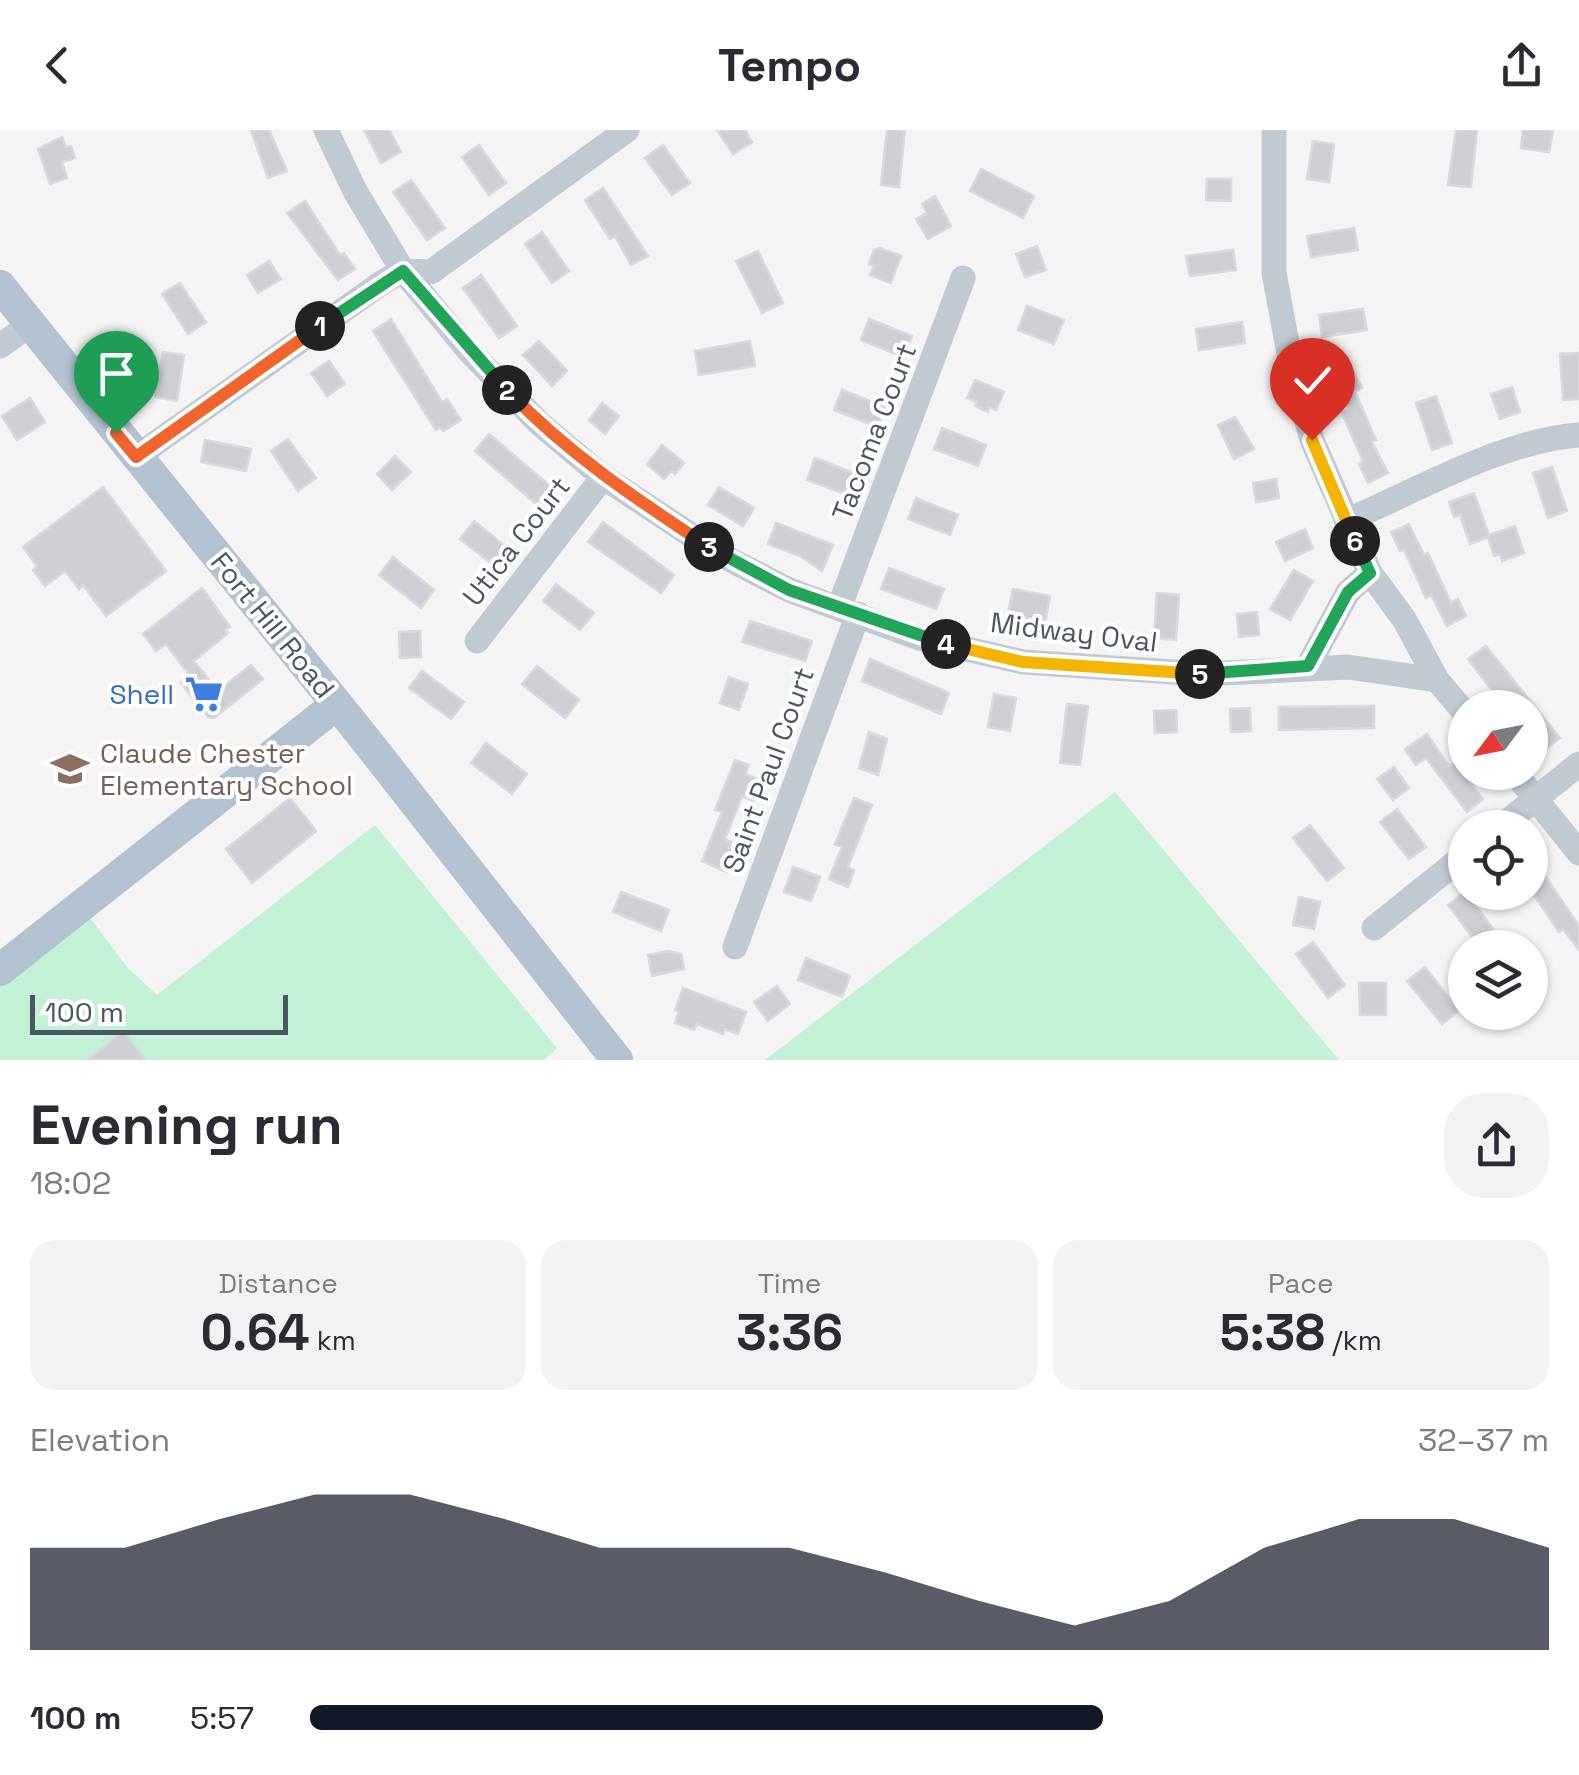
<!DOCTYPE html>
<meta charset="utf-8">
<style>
body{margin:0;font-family:"Space Grotesk",sans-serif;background:#f2f2f3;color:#2b2b33;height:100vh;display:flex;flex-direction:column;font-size:38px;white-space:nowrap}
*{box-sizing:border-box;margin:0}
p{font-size:32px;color:#7c7c81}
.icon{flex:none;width:55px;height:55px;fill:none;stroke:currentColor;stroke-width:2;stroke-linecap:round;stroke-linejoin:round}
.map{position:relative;height:930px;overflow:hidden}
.drawer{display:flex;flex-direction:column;background:#fff;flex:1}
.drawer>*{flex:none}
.needle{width:65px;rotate:238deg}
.controls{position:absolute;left:1448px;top:560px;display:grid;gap:20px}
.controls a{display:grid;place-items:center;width:100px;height:100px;border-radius:50%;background:#fff;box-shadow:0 2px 8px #0004;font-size:50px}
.scale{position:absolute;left:30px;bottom:25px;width:258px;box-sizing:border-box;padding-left:10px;border:5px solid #4a5661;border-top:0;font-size:28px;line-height:35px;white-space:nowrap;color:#4a5661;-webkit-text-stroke:8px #fff;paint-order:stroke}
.pin{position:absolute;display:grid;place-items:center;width:85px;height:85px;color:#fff;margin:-102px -42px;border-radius:50% 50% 50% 0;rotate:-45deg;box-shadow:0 0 10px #0007}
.pin .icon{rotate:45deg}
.km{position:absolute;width:50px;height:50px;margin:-25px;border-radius:50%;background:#222;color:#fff;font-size:28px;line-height:50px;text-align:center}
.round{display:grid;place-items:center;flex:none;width:105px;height:105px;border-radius:40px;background:#f2f2f3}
.summary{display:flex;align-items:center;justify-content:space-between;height:170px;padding:0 30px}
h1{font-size:55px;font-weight:800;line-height:75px}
.metrics{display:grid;grid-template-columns:repeat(3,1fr);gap:15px;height:170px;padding:10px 30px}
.metrics div{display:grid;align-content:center;border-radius:25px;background:#f2f2f3;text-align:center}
.metrics b{font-size:50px;font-weight:800}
.metrics small{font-size:28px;font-weight:400}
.metrics p{font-size:28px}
.chart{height:280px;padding:20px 30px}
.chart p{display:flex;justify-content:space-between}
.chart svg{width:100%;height:180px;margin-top:10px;fill:#111827;opacity:.7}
ul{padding:0 30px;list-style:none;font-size:32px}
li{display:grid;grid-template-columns:160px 120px 1fr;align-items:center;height:75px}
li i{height:25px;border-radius:12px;background:#111827}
header{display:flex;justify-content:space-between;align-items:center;height:130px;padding:0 30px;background:#fff;font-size:45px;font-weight:800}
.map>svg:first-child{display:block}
.green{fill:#c3f1d5}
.building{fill:#cdcfd5;stroke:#d7d9de;stroke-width:2.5}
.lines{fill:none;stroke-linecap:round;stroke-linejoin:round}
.minor{stroke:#c1cad2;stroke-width:25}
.major{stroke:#b3c2d1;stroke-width:32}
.split-1-casing{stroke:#fff;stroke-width:20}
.split-2-casing{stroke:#fff;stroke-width:20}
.split-3-casing{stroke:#fff;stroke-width:20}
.split-4-casing{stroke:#fff;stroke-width:20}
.split-5-casing{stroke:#fff;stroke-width:20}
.split-6-casing{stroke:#fff;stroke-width:20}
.split-7-casing{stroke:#fff;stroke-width:20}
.split-1{stroke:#f0652b;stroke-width:12}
.split-2{stroke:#22a559;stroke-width:12}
.split-3{stroke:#f0652b;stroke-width:12}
.split-4{stroke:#22a559;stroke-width:12}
.split-5{stroke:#f5b400;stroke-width:12}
.split-6{stroke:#22a559;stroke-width:12}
.split-7{stroke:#f5b400;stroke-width:12}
.labels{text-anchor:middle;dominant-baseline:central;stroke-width:8;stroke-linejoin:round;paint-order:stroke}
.street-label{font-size:28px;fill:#4a5661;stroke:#fff}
.shop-label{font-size:28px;fill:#366cbe;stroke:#fff;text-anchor:end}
.education-label{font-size:28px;fill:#785e54;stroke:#fff;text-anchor:start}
</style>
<header><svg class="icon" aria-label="back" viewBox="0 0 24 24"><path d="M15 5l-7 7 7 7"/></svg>Tempo<svg class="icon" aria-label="share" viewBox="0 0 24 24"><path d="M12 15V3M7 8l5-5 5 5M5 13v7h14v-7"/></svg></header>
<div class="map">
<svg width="1579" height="930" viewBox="0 0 1579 930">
<rect width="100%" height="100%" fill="#f5f3f3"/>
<!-- green -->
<path class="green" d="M1115 662 1339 930H765Z
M375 695 557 918 544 930H0V840L91 789 127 837 157 865Z"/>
<!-- building -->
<path class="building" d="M251 0H269L287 41 268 48Z
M364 0H389L401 22 381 33Z
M717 0H745L752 12 733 24Z
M887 0H905L899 57 881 55Z
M1456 0H1477L1471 57 1448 55Z
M1523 0H1553L1549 22 1521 18Z
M62 7 66 17 71 16 75 28 62 32 67 48 50 54 38 19Z
M1313 11 1334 14 1329 52 1307 49Z
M479 15 506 53 489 65 462 27Z
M663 15 690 53 672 65 645 28Z
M981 39 1034 66 1023 88 970 61Z
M1207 49H1231V71L1206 70Z
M411 50 445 98 427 110 393 62Z
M603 58 648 126 631 135 615 106 610 109 585 70Z
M935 66 951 96 928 109 916 89 927 83 922 74Z
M305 71 340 125 344 123 355 139 338 150 287 83Z
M1354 98 1358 120 1311 127 1307 106Z
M542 102 569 141 552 153 525 114Z
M1037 116 1046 140 1025 147 1016 124Z
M880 118 901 126 891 153 870 145 874 136 869 134 874 120Z
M1233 120 1236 140 1190 146 1186 126Z
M758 121 783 173 762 183 736 131Z
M269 131 281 149 258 163 247 145Z
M481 145 517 196 499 208 463 158Z
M180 153 206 192 188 204 162 164Z
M1027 176 1064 190 1054 214 1018 200Z
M1363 179 1367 200 1322 207 1319 185Z
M391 189 442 272 447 269 461 290 443 301 440 297 436 300 373 201Z
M869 189 912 206 904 227 861 210Z
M1242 192 1245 213 1199 220 1196 199Z
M539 211 567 241 552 256 523 225Z
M750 211 755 236 699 245 695 221Z
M163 222 184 225 177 271 155 267Z
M1579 223V269L1563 270 1560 224Z
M329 231 345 254 327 266 311 243Z
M1352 239 1362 258 1355 262 1376 310 1372 312 1388 343 1368 353 1359 334 1363 331 1342 283 1349 279 1334 248Z
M975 250 1004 262 996 280 989 277 988 282 975 276 977 272 967 268Z
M1512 257 1520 282 1500 289 1491 264Z
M842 260 885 277 877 297 834 280Z
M1436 266 1452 313 1432 320 1416 273Z
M30 268 45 292 17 310 2 286Z
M602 273 619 286 605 304 589 290Z
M1235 287 1254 319 1234 329 1218 295Z
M942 298 986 315 978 336 934 319Z
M489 304 556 361 542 379 475 321Z
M288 309 316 348 298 361 271 321Z
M205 310 251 319 246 341 201 332Z
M662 315 684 333 675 344 671 341 664 349 647 334Z
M395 326 411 342 392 360 377 344Z
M815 328 859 345 850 366 807 350Z
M1552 337 1567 381 1548 388 1533 343Z
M1276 349 1279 368 1256 372 1253 353Z
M103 357 166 441 106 486 83 455 79 459 65 441 45 456 33 440 37 436 23 417Z
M719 357 754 378 743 396 708 375Z
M1474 363 1489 405 1515 396 1524 423 1502 431 1500 424 1494 426 1488 407 1470 414 1460 385 1454 387 1449 372Z
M916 368 958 385 950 405 908 389Z
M474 391 510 420 496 437 460 409Z
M603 392 674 445 661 463 588 412Z
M776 393 833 415 822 441 800 426 768 414Z
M1409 394 1424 425 1428 423 1451 473 1458 469 1466 486 1447 496 1431 465 1426 468 1404 420 1400 421 1391 402Z
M1305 399 1313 418 1285 431 1276 412Z
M393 427 434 460 421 478 379 445Z
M889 438 944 459 936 479 881 459Z
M1294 440 1313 451 1290 490 1270 479Z
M556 454 594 483 580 500 543 471Z
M202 458 230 497 225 500 228 503 194 531 218 561 251 535 263 549 214 588 208 587 181 553 190 546 166 514 156 521 143 504Z
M1013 459 1050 466 1045 492 1008 484Z
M1157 463 1179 465 1176 510 1154 508Z
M1257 482 1259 505 1239 507 1237 484Z
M750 491 812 511 805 531 742 512Z
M420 501 421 527 400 528 399 502Z
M1486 516 1560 608 1543 621 1530 603V578H1505L1468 529Z
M870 529 949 563 941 584 862 551Z
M537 536 579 570 565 588 522 554Z
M422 541 464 572 451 589 409 558Z
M729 547 748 554 739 580 720 573Z
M994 564 1016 568 1010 601 988 597Z
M1067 574 1088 576 1080 635 1060 633Z
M1374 576V598L1279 600V577Z
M1250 578 1251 601 1231 602 1230 579Z
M1176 580 1177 602 1155 603 1154 581Z
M869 602 887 609 878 645 859 638Z
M1427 604 1449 636 1455 632 1483 669 1467 682 1426 628 1416 635 1405 619Z
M486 613 527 644 512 664 471 633Z
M735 630 749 635 745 644 762 650 754 671 742 666 725 709 731 712 729 718 736 720 727 742 702 731 722 682 715 680Z
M1394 637 1409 658 1393 670 1377 649Z
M290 668 316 701 252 753 226 719Z
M854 668 872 675 848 737 854 740 848 757 829 749 842 717 835 714Z
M1397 679 1426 717 1409 729 1380 692Z
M1310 695 1344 738 1327 751 1293 708Z
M1530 724 1579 796V820L1563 799 1559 802 1530 759Z
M793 737 820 747 811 771 784 762Z
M621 762 669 780 661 801 613 782Z
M1465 762 1494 800 1477 813 1448 775Z
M1299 767 1320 772 1314 799 1293 795Z
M1313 812 1345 855 1328 868 1296 824Z
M668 821 681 824 684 839 652 846 648 825Z
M806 828 850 846 842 867 798 850Z
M1425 837 1459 881 1442 894 1407 851Z
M1359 853H1386V885H1360Z
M777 856 790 874 768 891 754 872Z
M683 858 746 882 738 904 724 899 723 904 697 894 694 900 675 893 679 882 675 880Z
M123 901 146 930H87Z"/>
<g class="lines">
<!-- minor -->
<path class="minor" d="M326 0 355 61 403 141 470 222 539 293 603 347 723 426 789 460 919 508 1023 532 1203 544 1348 537 1437 550
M1274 0V143L1290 229 1312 310 1370 443 1404 489 1437 550 1465 583
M0 216 31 194
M136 327 383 152 403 141 431 142 627 0
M1346 391C1418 360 1501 311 1579 305
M839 478 963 148
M477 511 603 347
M1308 536 1348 462 1370 443
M1514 642 1579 723
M1499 698 1579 634
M1374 798 1465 725
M735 817 858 484"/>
<!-- major -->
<path class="major" d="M0 156 365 609 617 930
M0 840 337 574"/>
</g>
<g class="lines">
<!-- split-1 casing -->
<g class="split-1-casing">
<path id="split-1" d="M116 303 136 327 320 196"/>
</g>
<!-- split-2 casing -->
<g class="split-2-casing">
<path id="split-2" d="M320 196 403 141 507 260"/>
</g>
<!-- split-3 casing -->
<g class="split-3-casing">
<path id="split-3" d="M507 260C567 323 636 369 709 417"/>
</g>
<!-- split-4 casing -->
<g class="split-4-casing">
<path id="split-4" d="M709 417 789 460 946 514"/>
</g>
<!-- split-5 casing -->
<g class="split-5-casing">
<path id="split-5" d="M946 514 1023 532 1200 544"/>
</g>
<!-- split-6 casing -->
<g class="split-6-casing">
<path id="split-6" d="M1200 544 1308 536 1348 462 1370 443 1355 411"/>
</g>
<!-- split-7 casing -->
<g class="split-7-casing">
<path id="split-7" d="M1312 310 1355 411"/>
</g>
<!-- split-1 -->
<use href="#split-1" class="split-1"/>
<!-- split-2 -->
<use href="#split-2" class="split-2"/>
<!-- split-3 -->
<use href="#split-3" class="split-3"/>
<!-- split-4 -->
<use href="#split-4" class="split-4"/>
<!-- split-5 -->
<use href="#split-5" class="split-5"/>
<!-- split-6 -->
<use href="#split-6" class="split-6"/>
<!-- split-7 -->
<use href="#split-7" class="split-7"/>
</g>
<!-- icons -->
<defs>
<g id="supermarket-bare" transform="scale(3)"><path d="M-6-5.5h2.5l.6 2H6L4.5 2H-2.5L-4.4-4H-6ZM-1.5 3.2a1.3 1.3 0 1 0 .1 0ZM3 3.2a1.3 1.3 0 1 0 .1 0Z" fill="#3f7fe0" stroke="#fff" stroke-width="2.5" paint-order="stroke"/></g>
<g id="school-bare" transform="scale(3)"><path d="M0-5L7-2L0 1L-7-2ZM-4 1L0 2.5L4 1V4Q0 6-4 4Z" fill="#8d6e63" stroke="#fff" stroke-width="2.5" paint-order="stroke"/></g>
</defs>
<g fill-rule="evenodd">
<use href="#supermarket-bare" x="204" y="564"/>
<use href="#school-bare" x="70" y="639"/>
</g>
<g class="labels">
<!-- street labels -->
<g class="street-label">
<text transform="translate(874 302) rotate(-69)">Tacoma Court</text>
<text transform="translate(516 411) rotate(-52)">Utica Court</text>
<text transform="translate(273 495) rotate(51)">Fort Hill Road</text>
<text transform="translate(1074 502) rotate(7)">Midway Oval</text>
<text transform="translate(768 640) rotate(-70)">Saint Paul Court</text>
</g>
<!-- shop labels -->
<g class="shop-label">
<text x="174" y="564">Shell</text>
</g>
<!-- education labels -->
<g class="education-label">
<text x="100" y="623">Claude Chester<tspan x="100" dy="32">Elementary School</tspan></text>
</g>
</g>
</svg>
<div class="controls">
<a><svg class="needle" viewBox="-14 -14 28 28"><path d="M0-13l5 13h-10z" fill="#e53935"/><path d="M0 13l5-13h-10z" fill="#7c7c81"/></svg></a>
<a><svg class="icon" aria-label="locate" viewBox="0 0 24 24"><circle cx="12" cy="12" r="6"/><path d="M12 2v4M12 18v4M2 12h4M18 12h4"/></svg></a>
<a><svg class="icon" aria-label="layers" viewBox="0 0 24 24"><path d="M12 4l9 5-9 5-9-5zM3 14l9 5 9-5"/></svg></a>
</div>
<div class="scale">100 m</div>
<div class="pin" style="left:116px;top:303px;background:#1e9e55"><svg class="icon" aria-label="arrive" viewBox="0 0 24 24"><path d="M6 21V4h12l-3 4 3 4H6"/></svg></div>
<div class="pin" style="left:1312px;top:310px;background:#d93025"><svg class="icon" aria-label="check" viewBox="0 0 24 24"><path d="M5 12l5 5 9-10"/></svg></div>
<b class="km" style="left:320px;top:196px">1</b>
<b class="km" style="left:507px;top:260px">2</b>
<b class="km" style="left:709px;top:417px">3</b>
<b class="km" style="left:946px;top:514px">4</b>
<b class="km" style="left:1200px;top:544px">5</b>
<b class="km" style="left:1355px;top:411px">6</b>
</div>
<section class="drawer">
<div class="summary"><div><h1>Evening run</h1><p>18:02</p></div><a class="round"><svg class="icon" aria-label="share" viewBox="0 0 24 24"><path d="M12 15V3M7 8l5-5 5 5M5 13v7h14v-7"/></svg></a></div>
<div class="metrics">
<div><p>Distance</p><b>0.64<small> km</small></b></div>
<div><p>Time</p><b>3:36</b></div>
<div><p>Pace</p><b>5:38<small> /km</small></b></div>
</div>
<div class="chart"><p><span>Elevation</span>32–37 m</p>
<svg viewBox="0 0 160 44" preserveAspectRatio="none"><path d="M0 44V19L10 19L20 12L30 6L40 6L50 12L60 19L70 19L80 19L90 25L100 32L110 38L120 32L130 19L140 12L150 12L160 19V44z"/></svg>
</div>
<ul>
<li><b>100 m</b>5:57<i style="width:64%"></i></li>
</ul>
</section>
